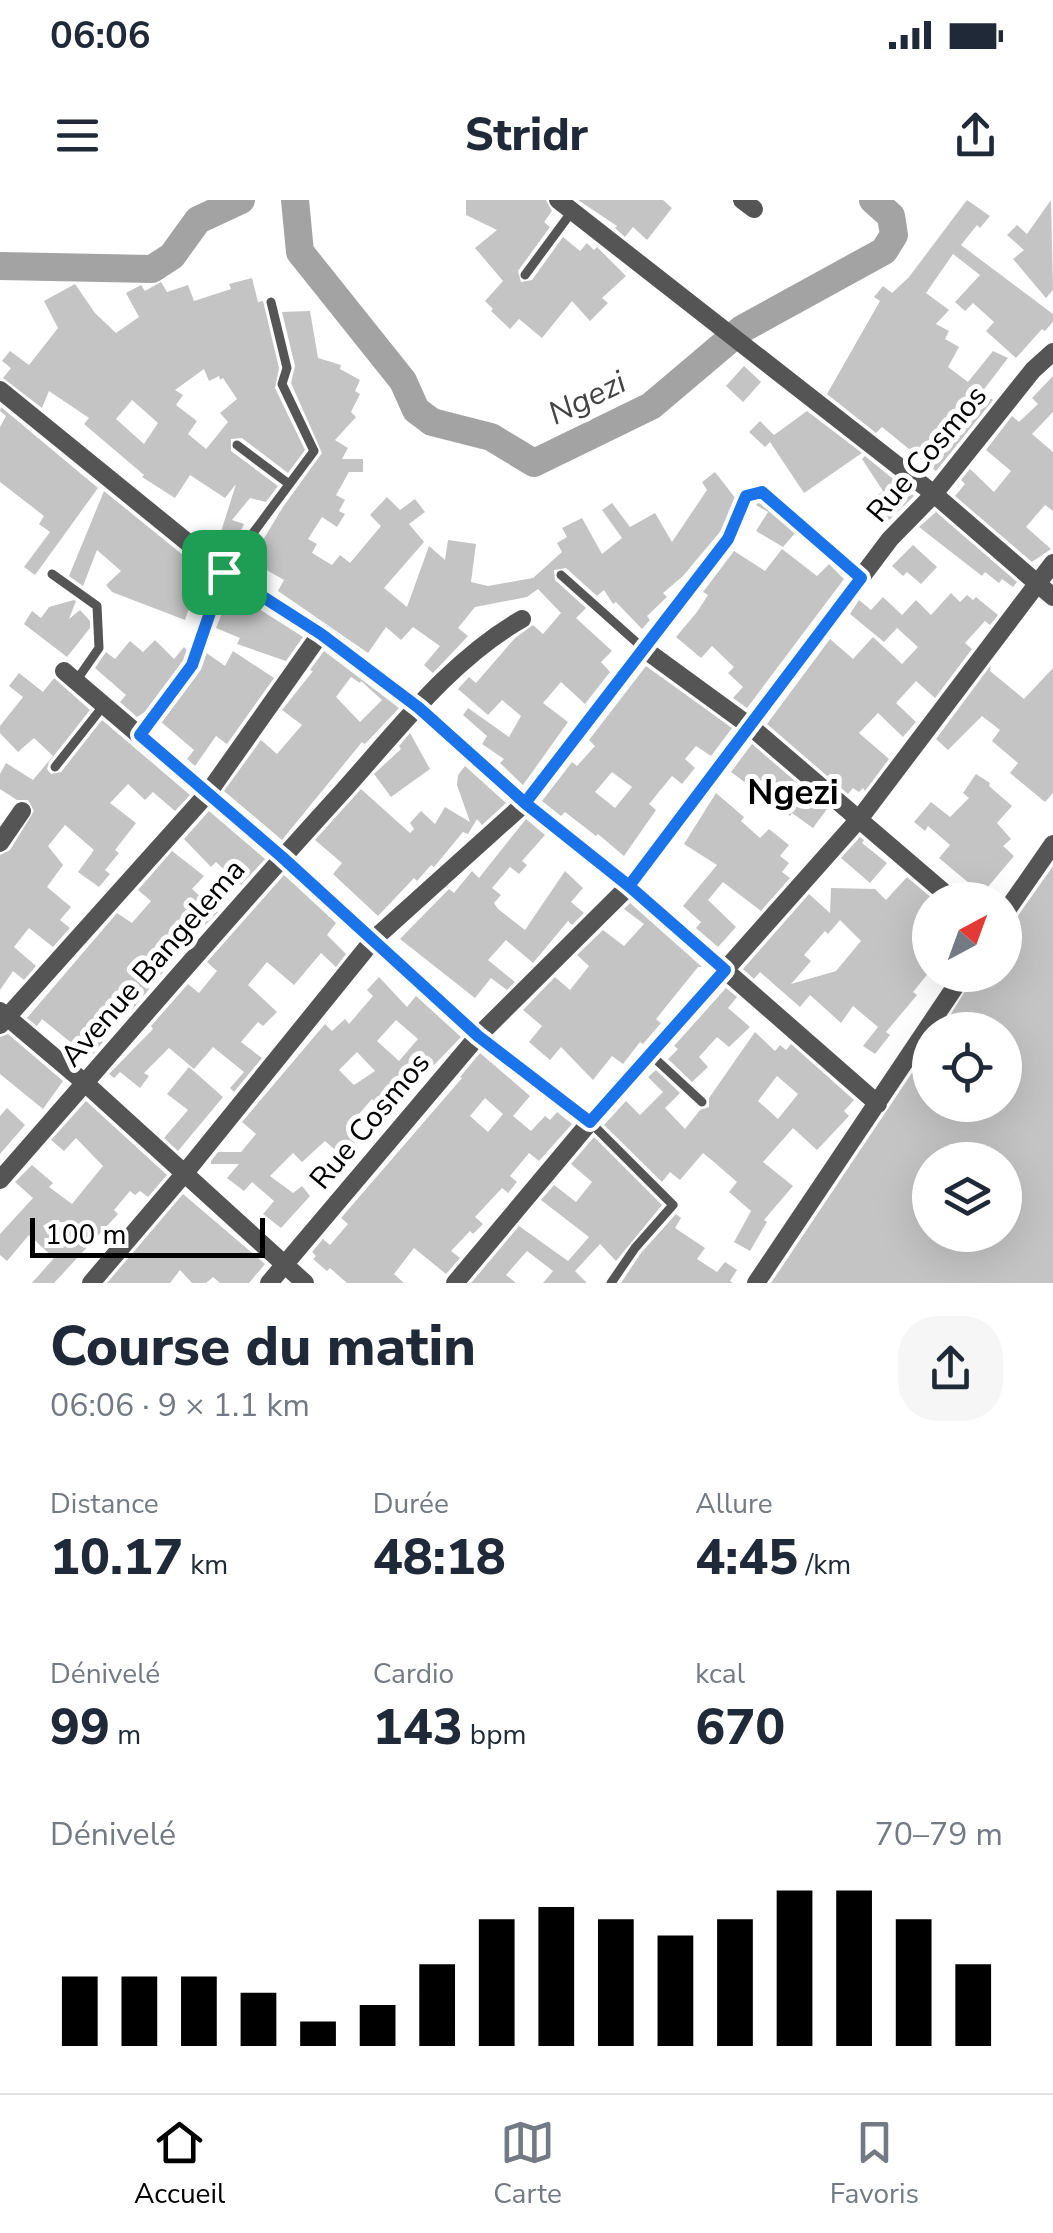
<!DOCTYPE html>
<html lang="fr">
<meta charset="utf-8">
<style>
body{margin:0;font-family:"Nunito Sans",sans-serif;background:#f6f6f7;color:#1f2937;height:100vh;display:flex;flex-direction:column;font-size:38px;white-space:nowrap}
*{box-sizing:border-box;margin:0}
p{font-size:32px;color:#747a83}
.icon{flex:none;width:55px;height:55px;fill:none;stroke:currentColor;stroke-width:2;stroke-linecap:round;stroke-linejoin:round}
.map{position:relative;height:1083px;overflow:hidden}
.panel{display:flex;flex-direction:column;background:#fff;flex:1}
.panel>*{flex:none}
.needle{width:65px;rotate:41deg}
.fabs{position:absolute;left:912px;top:682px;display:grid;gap:20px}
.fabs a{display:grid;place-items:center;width:110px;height:110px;border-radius:50%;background:#fff;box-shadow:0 10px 40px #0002;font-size:50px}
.scale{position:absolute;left:30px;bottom:25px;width:235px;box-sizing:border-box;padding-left:10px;border:5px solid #000;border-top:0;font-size:28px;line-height:35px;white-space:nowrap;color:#000;-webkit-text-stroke:8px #fff;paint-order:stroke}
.pin{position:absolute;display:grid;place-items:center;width:85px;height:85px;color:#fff;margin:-42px;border-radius:20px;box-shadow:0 5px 15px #0006}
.round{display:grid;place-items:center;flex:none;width:105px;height:105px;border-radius:40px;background:#f6f6f7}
.summary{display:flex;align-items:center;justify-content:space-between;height:170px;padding:0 50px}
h1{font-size:55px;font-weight:800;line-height:75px}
.figures{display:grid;grid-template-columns:repeat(3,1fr);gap:15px;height:170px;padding:10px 50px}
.figures div{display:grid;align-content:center}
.figures b{font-size:50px;font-weight:800}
.figures small{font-size:28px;font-weight:400}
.figures p{font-size:28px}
.chart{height:280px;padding:20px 50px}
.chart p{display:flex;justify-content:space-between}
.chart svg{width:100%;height:180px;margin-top:10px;stroke:#000;stroke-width:6}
.status{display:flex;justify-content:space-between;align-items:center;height:70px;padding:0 50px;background:#fff;direction:ltr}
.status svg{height:28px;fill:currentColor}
header{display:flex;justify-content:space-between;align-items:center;height:130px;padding:0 50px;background:#fff;font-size:45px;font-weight:800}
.dock{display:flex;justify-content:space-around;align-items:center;height:140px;border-top:2px solid #e0e1e3;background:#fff;font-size:28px;color:#747a83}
.dock a{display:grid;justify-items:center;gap:5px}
.dock .current{color:#000}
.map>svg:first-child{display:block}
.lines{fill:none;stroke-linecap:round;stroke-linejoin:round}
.river{stroke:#a3a3a3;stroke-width:28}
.building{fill:#c4c4c4;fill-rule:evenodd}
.service{stroke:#555;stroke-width:9}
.minor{stroke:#555;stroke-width:18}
.route-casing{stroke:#fff;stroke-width:20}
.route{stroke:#1a73e8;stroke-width:12}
.labels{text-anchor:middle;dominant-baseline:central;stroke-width:10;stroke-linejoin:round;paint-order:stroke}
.street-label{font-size:30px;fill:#000;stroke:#fff}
.water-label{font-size:32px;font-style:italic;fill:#444;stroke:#fff}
.quarter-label{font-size:35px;font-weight:bold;fill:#000;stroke:#fff}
</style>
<div class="status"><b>06:06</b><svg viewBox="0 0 49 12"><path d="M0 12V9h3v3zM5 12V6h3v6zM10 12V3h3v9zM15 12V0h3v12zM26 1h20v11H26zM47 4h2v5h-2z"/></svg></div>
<header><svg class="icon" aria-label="menu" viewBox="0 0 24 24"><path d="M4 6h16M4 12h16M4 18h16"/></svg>Stridr<svg class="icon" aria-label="share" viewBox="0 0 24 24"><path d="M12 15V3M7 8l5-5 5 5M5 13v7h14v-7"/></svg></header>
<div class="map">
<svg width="1053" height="1083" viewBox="0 0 1053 1083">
<rect width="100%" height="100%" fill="#fff"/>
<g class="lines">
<!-- river -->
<path class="river" d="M295 0 300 52 403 181 416 210 432 222 491 237 534 263 651 206 742 129 884 51 894 35 891 16 873 0
M0 66 152 69 172 56 198 20 241 0"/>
</g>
<!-- building -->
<path class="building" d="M466 0H546L552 11 544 22 550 27 518 71 521 82 532 80 563 37 580 51 587 43 594 50 597 47 626 76 602 98 608 103 590 121 572 101 542 138 519 119 510 129 491 111 493 109 485 101 503 81 475 48 497 30 466 15Z
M578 0H663L672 8 647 40 633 27 625 37 615 28 617 26Z
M967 0 990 16 980 28 977 25 961 45 1053 114V122L1045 131 1042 129 1016 158 986 131 994 122 973 103 965 111 955 102 980 75 953 54 926 93 949 110 936 124 949 131 945 139 959 147 948 167 968 182 993 151 1008 158 982 192 993 200 936 271 882 227 876 233 827 194 880 101 874 97 883 86 892 93 909 77Z
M1051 0 1053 90 1046 98 1013 59 1024 50 1007 35 1017 25 1027 34Z
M252 78 258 102 263 101 279 168 275 188 305 250 288 273 242 238 231 239V251L278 286 266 302 250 298 232 320 244 324 235 343 219 338 236 284 225 298 190 275 175 298 142 277 144 275 84 224 89 218 49 191 42 208 3 178 11 168 2 161 10 151 29 165 58 128 44 101 75 84 95 113 116 133 139 117 126 93 141 85 145 91 161 82 167 92 188 85 194 101 231 89 229 84ZM204 169 209 181 219 176 220 180 223 178 237 199 220 213 228 222 206 249 188 234 197 221 176 205 183 195 175 190ZM132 200 158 223 144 244 116 219Z
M310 111 318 158 341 165 340 169 360 180 355 191 360 194 351 212 356 217 335 240 348 248 342 259H363V272H349L336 295 345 300 339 311 345 314 337 327 322 317 308 339 317 344 312 353 332 365 340 355 350 363 381 326 370 315 387 297 400 310 415 299 425 312 409 324 424 342 384 388 407 407 429 346 445 360 448 340 476 344 471 382 488 386 533 378 562 352 557 343 567 337 562 328 582 318 602 354 622 338 602 310 612 303 630 327 655 313 672 342 707 290 702 282 715 272 736 299 724 327 683 376 663 393 667 397 647 416 650 420 642 429 616 402 613 404 604 390 597 396 566 368 554 370 555 380 586 408 576 418 612 451 601 462 610 472 585 504 561 482 543 503 568 522 523 585 500 563 504 559 482 544 487 536 463 515 468 508 509 537 521 516 502 500 488 515 458 489 469 477 476 483 515 438 533 425 543 434 561 413 538 389 527 397 475 407 458 428 468 436 433 473 424 465 440 446 413 427 401 440 386 427 368 453 278 391 284 380 258 365 253 376 243 369 261 339 263 340 283 307 322 253 291 183 295 166 282 112Z
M744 166 761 182 743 202 726 186Z
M1053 176V212L1032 234 1053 252V311L1045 305 1026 327 1051 349 1032 362 955 296 965 284 961 280 970 269 994 292 1011 271 986 250 1012 216 1019 222 1038 204 1032 198Z
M1 207 98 288 35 375 24 367 50 332 39 324 44 316 0 282V227L6 216 0 211Z
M807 211 862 253 804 293 770 242 765 247 749 232 760 221 774 235Z
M865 256 914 296 885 324 868 302 883 291 862 259Z
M104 291 210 377 204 385 198 381 185 420 112 392 106 385 121 371 97 350 83 386 69 376Z
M760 300 796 332 783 347 756 331 768 312 756 305Z
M936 312 1017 382 1013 387 1002 379 999 383 985 372 982 376 919 327Z
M913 345 937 367 921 384 907 372 903 376 892 366Z
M782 349 817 376 829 364 844 379 747 508 733 498 743 487 728 473 734 467 712 446 701 458 676 437 697 412 708 395 703 392 734 351 765 371Z
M231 391 303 437 286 461 237 444 240 438 216 428Z
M951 393 960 402 967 395 973 400 976 397 998 415 990 425 985 421 965 443 972 449 935 498 916 481 896 503 916 522 903 537 878 513 859 533 889 559 865 591 863 588 859 592 853 588 848 594 767 524 830 439 853 459 873 437 902 464 918 447 897 428 884 442 850 414 859 400 871 410 883 397 902 415 916 400 931 415Z
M74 400 76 401 69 419 80 410 90 421V428L67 457 24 424 32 411 41 418 49 407Z
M155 440 174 459 184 447 188 451 185 461 148 510 137 517 120 502 126 495 95 468 106 452 115 459 130 441 143 452Z
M233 451 274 478 227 544 216 536 195 566 187 559 194 550 160 521 199 470 205 452 225 466Z
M324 451 399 508 365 544 362 542 282 640 224 591 261 540 277 554 302 525 282 510 313 471 310 470ZM351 477 360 483 361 481 382 500 360 522 336 497Z
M991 465 990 471 1024 499 1053 468V593L1045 602 1010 573 1018 563 992 541 1000 530 982 516 948 550 936 539Z
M646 466 732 528 711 556 696 546 685 559 695 568 682 584 672 576 649 604 656 610 624 656 598 634 596 636 565 612 561 616 542 601 572 562 577 566 595 546 589 540ZM612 572 632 587 615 608 595 592Z
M19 473 43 492 54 478 90 510 49 562 47 569 51 574 61 572 102 520 190 595 175 611 153 592 145 600 128 584 110 603 136 623 115 650 119 653 105 670 110 674 99 687 78 672 94 650 65 625 48 646 63 665 47 687 71 707 60 720 70 728 53 747 29 728 14 747 36 766 24 780 13 771 0 790V655L10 650 34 611 28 600H17L0 589V574L6 563 33 580 53 556 34 538 18 552 0 533V526L23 497 9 486Z
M410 533 430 569 391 597 374 574 401 549 399 546Z
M752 544 832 613 827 609 813 628 792 613 790 616 731 572Z
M465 566 506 603 482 625 477 619 468 634 463 632 434 667 431 665 417 681 414 678 378 716 333 674 342 663 315 640 361 589 410 633 414 629 410 623 421 611 435 624 445 607 470 622 457 585 458 575Z
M976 574 990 583 989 586 1012 606 997 623 1011 639 1003 646 1014 656 982 694 939 658 950 645 928 626 925 631 914 622 931 602 950 617 969 598 963 593Z
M716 593 744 617 741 621 760 638 769 629 789 645 780 656 789 663 782 672 790 678 761 711 723 682 708 700 736 727 718 747 696 728 701 722 683 706 717 665 684 644Z
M209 611 265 659 241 685 216 662 211 667 184 639Z
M526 619 545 635 522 661 527 665 519 674 510 667 492 688 501 695 494 703 498 709 525 730 565 671 583 688 571 702 584 713 572 725 568 721 533 763 506 740 488 760 515 782 507 790 491 778 475 798 400 739 449 689 454 693 472 671 479 678Z
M860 637 864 640 862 643 887 663 870 683 841 658Z
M172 651 204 676 192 689 218 712 186 744 132 810 130 808 90 858 42 819 37 826 27 818 117 713 132 723 151 701 138 690Z
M1053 666V1083H771L930 846V905H1005V830H941L975 775H1005V725L1015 720ZM930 960H1005V1035H930V985L923 980 930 972Z
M284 675 336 723 327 735 346 754 336 767 321 753 294 785 267 762 248 785 277 812 263 826 258 822 241 842 262 858 234 892 230 888 244 872 213 847 194 869 169 848 144 873 149 876 140 888 120 872 114 878 109 874 153 829 151 826 188 784 199 793 217 771 207 762Z
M907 677 934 700H930V771L913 792 917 795 886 832 890 835 875 854 863 846 878 827 853 806 841 823 810 795 800 807 760 772 754 779 743 769 809 694 830 713 831 688 875 689 886 700ZM840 720 861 741 836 771 791 784 811 761 804 755 825 731 828 734Z
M630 703 702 767H698L656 819 661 823 643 844 640 842 623 864 612 856 593 880 561 847 550 860 529 842 542 826 523 810 555 777 570 790 589 766 577 755 603 730 624 746 644 724 624 709Z
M379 777 407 807 416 796 461 837 415 885 410 880 382 909 372 899 346 929 358 939 343 957 325 941 302 962 293 953 270 976 293 993 302 986 310 996 281 1028 263 1014 274 1001 252 982 244 991 227 978 239 964H211V961L218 952H241L256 934 242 922 325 824 332 831 345 819 349 824 373 796 367 790ZM396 820 418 839 399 861 377 841ZM357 852 375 871 354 885 339 870Z
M726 788 737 797 728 808 750 827 729 847 717 837 699 857 708 867 692 882 668 859 678 849 674 846Z
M755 832 775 851 780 845 786 850 791 844 854 900 844 911 849 916 817 950 793 928 763 962 793 986 764 1020 767 1022 750 1051 734 1042 751 1011 729 992 737 982 714 962 703 953 680 980 670 972 662 982 604 925 626 901 640 915 663 892 648 877 656 870 680 893 665 908 685 929 700 910 709 907V898ZM777 876 798 894 778 919 758 901Z
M8 834 63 881 43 909 0 874V837Z
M480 853 530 896 513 916 531 931 545 916 550 920 557 912 572 924 539 961 529 953 510 976 517 982 508 993 502 988 475 1017 483 1024 473 1034 470 1031 451 1051 460 1058 446 1074 414 1048 394 1074 404 1083H347L330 1068 327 1071 313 1059 316 1056 312 1052 323 1039 330 1045 348 1024 341 1018 462 878 460 877ZM485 898 503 914 488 932 470 916Z
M189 867 223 897 178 951 164 938 188 910 167 894Z
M86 901 167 975 148 997 140 991 135 995 130 991 114 1010 118 1014 54 1083H32L54 1058 29 1035 7 1061 0 1055V1034L33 998 15 982 32 965 53 983 49 987 72 1004 103 966 76 938 64 951 51 940Z
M7 908 25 925 0 954V916Z
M594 937 662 1005 616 1061 600 1044 575 1071 587 1083H543L553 1071 527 1051 506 1075 516 1083H471L519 1026 568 1061 589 1037 541 1000 554 985 576 1002 592 982 571 964Z
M183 994 265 1064 249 1083H220L213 1077 206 1083H192L180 1070 170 1083H107Z
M676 1014 681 1018 675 1028 705 1048 697 1059 717 1072 725 1062 737 1070 730 1081 733 1083H621L641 1053Z"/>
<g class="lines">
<!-- service -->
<path class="service" d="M525 75 573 10
M237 245 289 284
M728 339 746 296 762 291 861 378
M52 374 97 406 99 448 76 481
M561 375 644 449
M140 535 192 465 224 372 314 251 282 184 287 168 271 102
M55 567 104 505
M651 855 702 902
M590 922 673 1005 635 1048 611 1083"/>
<!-- minor -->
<path class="minor" d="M558 0 934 294 1053 397
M742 0 754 9
M0 190 224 372 321 433 419 508 525 603 629 686 878 904
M644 449 751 527 953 700
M64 471 282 657 478 836 590 922
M0 643 22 611
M1005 713 1053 644
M0 811 85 883 305 1083
M0 825 208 593 321 433
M0 980C114 850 226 719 342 592 397 531 450 460 522 419
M91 1083 184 974 374 739 525 603 728 339
M269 1083 478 836 629 686 890 339 934 294 1033 170 1053 152
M455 1083 590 922 860 618 1053 363
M756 1083 963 775"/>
</g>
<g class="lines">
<!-- route casing -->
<g class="route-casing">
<path id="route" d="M224 372 192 465 140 535 282 657 478 836 590 922 725 770 629 686 525 603 728 339 746 296 762 292 861 378 629 686 525 603 419 508 321 434 224 372"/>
</g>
<!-- route -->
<use href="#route" class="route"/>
</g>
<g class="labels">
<!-- street labels -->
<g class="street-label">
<text transform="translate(927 254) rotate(-50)">Rue Cosmos</text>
<text transform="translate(153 763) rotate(-49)">Avenue Bangelema</text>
<text transform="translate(370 921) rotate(-50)">Rue Cosmos</text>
</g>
<!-- water labels -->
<g class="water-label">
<text transform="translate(587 198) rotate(-26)">Ngezi</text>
</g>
<!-- quarter labels -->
<g class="quarter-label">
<text x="793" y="592">Ngezi</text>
</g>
</g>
</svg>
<div class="fabs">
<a><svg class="needle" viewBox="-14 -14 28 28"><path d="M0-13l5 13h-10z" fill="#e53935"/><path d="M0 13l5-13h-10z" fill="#747a83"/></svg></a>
<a><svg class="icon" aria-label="locate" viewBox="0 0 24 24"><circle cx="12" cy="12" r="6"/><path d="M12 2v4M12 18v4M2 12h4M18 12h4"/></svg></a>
<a><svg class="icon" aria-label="layers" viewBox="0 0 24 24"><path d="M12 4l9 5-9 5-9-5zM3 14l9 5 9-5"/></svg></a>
</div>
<div class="scale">100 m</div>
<div class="pin" style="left:224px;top:372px;background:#1e9e55"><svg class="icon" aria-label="arrive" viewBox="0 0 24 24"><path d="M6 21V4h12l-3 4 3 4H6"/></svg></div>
</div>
<section class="panel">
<div class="summary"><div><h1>Course du matin</h1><p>06:06 · 9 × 1.1 km</p></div><a class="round"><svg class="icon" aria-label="share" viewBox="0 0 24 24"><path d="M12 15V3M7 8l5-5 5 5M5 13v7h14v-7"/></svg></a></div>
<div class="figures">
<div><p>Distance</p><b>10.17<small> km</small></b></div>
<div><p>Durée</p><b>48:18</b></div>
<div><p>Allure</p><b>4:45<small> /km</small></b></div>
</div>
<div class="figures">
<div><p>Dénivelé</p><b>99<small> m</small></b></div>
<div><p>Cardio</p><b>143<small> bpm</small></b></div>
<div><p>kcal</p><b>670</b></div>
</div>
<div class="chart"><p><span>Dénivelé</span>70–79 m</p>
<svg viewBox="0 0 160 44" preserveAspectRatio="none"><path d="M5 44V27M15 44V27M25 44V27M35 44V31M45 44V38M55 44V34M65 44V24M75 44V13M85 44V10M95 44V13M105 44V17M115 44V13M125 44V6M135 44V6M145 44V13M155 44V24"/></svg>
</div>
</section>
<nav class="dock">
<a class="current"><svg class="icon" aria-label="home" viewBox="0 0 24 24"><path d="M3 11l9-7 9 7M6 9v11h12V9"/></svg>Accueil</a>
<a><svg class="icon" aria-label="map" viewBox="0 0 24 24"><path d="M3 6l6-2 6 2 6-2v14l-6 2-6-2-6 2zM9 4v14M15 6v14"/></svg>Carte</a>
<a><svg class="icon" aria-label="saved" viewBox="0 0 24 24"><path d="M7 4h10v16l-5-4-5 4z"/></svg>Favoris</a>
</nav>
